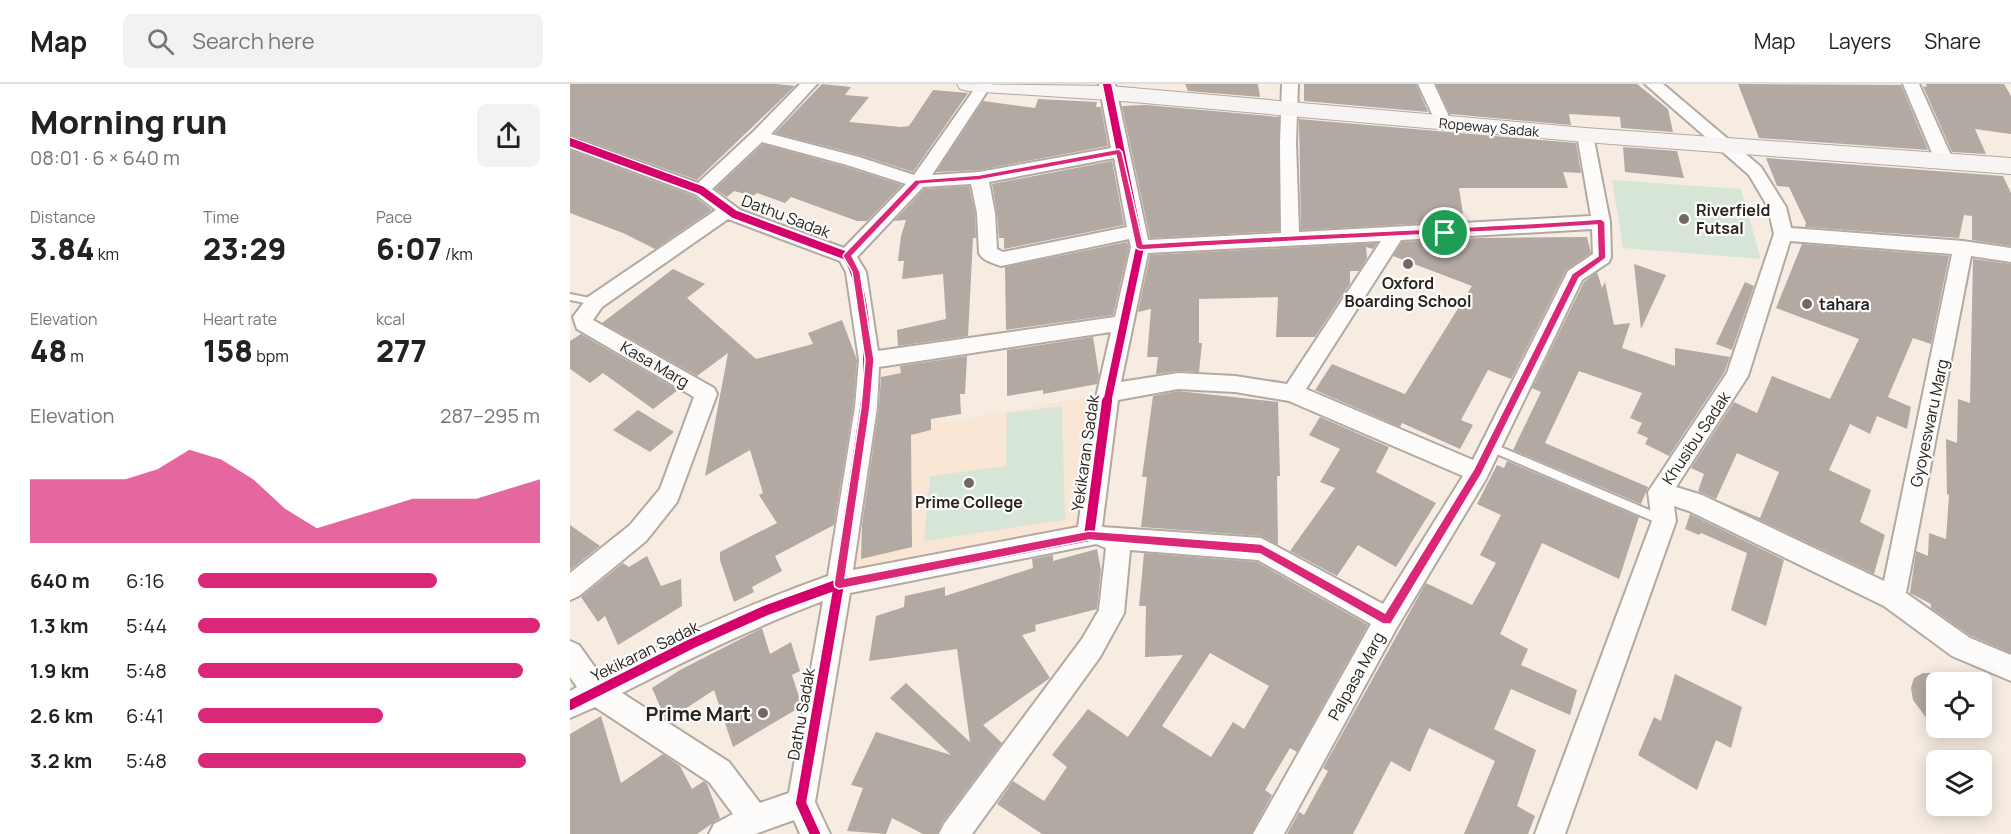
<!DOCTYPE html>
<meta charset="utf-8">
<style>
body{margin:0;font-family:Manrope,sans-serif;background:#f2f2f2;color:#222;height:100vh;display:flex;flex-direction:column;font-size:22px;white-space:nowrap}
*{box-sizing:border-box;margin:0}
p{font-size:20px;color:#767676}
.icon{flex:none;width:33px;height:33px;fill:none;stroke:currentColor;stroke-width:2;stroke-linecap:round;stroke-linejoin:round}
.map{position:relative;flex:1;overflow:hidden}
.sheet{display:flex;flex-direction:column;background:#fff;width:570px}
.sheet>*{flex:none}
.tools{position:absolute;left:1356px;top:588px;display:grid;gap:12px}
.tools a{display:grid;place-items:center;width:66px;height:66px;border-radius:9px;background:#fff;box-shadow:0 3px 15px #0003;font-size:30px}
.pin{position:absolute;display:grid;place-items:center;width:51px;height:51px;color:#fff;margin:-26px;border:3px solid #fff;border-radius:50%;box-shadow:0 2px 6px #0007}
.round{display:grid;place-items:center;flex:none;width:63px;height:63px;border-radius:9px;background:#f2f2f2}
.overview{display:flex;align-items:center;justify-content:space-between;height:102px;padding:0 30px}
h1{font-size:33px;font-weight:800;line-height:45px}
.figures{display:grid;grid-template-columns:repeat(3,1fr);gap:9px;height:102px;padding:6px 30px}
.figures div{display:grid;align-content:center}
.figures b{font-size:30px;font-weight:800}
.figures small{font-size:16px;font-weight:400}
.figures p{font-size:16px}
.chart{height:168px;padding:12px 30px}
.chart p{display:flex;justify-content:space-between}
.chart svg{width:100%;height:108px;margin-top:6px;fill:#db2777;opacity:.7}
ul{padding:0 30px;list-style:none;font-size:20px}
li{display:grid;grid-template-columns:96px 72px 1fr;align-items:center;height:45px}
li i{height:15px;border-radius:8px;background:#db2777}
header{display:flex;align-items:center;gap:36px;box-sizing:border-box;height:84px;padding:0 30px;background:#fff;border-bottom:2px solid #e0e0e0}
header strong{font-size:28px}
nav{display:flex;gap:33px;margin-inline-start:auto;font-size:21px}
.search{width:420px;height:54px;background:#f2f2f2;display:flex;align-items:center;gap:15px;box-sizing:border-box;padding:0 21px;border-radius:9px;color:#767676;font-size:22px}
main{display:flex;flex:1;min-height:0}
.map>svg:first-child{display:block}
.built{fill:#f9e6d5}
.green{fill:#d7e5d6}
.building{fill:#b1a9a2;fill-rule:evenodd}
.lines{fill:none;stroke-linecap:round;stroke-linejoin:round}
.lane-casing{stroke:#b1a9a2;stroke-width:4}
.street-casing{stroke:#b1a9a2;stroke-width:4}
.secondary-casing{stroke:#b1a9a2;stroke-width:2}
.lane{fill:#fefcfb;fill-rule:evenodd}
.street{fill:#fefcfb;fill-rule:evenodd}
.secondary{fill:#f9f4f4;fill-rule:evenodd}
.cycleway-far1-casing{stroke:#fcfcfc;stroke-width:10}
.cycleway-casing{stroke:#fcfcfc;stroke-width:14}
.cycleway-far1{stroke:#d6006c;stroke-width:8}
.cycleway{stroke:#d6006c;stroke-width:10}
.route{fill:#db2777;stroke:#fff;stroke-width:1.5;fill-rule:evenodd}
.poi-dot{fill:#716961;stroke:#fcfcfc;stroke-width:2}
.labels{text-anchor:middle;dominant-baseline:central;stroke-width:4.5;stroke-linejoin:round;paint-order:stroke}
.far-street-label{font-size:14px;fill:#29231c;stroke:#fcfcfc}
.poi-label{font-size:16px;font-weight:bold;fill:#29231c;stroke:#fcfcfc;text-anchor:start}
.street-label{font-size:16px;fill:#29231c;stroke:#fcfcfc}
.near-poi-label{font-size:20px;font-weight:bold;fill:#29231c;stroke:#fcfcfc;text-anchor:end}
</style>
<header>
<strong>Map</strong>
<div class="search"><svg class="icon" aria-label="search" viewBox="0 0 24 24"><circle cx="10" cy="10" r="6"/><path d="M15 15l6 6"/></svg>Search here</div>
<nav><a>Map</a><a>Layers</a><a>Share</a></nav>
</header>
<main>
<section class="sheet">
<div class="overview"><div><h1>Morning run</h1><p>08:01 · 6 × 640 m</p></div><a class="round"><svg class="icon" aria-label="share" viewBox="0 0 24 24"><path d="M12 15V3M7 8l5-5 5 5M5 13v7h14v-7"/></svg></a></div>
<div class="figures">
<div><p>Distance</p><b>3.84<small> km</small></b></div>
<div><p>Time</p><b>23:29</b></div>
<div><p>Pace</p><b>6:07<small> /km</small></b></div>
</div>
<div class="figures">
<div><p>Elevation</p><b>48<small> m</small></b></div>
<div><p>Heart rate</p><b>158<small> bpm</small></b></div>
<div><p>kcal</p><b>277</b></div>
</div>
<div class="chart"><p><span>Elevation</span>287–295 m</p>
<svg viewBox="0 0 160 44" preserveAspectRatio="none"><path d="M0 44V18L10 18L20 18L30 18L40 14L50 6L60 10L70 18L80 30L90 38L100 34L110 30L120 26L130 26L140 26L150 22L160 18V44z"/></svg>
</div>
<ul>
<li><b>640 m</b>6:16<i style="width:70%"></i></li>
<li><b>1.3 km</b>5:44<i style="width:100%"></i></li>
<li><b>1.9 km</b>5:48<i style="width:95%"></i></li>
<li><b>2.6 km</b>6:41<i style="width:54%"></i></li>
<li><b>3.2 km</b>5:48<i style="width:96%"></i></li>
</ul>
</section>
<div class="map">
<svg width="1441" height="750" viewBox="0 0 1441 750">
<rect width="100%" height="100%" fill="#f6ece2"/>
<!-- built -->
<path class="built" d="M366 275 371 339 524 312 506 446 276 488 288 292Z"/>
<!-- green -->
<path class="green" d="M1042 96 1171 105 1191 175 1053 164Z
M492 322 495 436 354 457 360 392 436 382 437 329Z"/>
<!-- building -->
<path class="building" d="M0 0H206L225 2 127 96 0 51Z
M252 0 281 3 275 11 299 13 279 38 331 43 339 42 363 6 398 9 343 88 290 71 205 49Z
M615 0H688L690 13 618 7Z
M734 0H846L858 28 734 17Z
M866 0H1067L1098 25 1103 48 1051 44 1050 33 999 30 1001 41 880 30Z
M1168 0 1331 1 1358 66 1189 54Z
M1356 0H1434L1441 12V50L1405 45 1416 70 1382 68 1353 2 1357 3Z
M468 15 527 18 526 23H531L538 62 409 86 366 88 413 17 465 24Z
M576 21 709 33V147L580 154 552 22Z
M729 35 1006 59 1011 89 993 88 998 104H889L894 137 731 146Z
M193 60 276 83 332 101 297 137H287L221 113 215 119 187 109 183 112 164 107 157 113 145 105Z
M1053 63 1107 67 1114 94 1055 88Z
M0 66 124 112 142 126 85 165 53 149 0 129Z
M1196 74 1433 92 1441 109V162L1402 156V132L1394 131 1389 154 1235 143 1236 139 1219 103 1207 102Z
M542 77 554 141 434 165V154H429L427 129 422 100Z
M399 102 405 129 406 154H403L398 252 328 262 327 246 376 235 373 190 332 195 334 177H328L331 152 336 136 324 137 354 105Z
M1017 153 1021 169 996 186 941 295 918 286 891 336 903 341 890 365 832 339 830 343 745 306 762 280 835 310 902 202 823 172 832 158 909 154Z
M557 158 559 163 543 231 436 246 435 183Z
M807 159 803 165 796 163 797 174 789 187H780V200L745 253H706L708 213 629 215V259H632L629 288 608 287 586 290 588 273H577L581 225 568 228 580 171Z
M1232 160 1379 172 1361 260 1343 254 1318 313 1341 323 1337 345 1307 332 1300 350 1280 340 1259 386 1301 406 1290 438 1315 451 1304 490 1147 416 1190 434 1209 388 1167 369 1146 415 1128 407 1134 390 1121 384 1164 318 1187 329 1202 292 1260 315 1289 255 1206 224Z
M1403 175 1441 180V569L1401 552 1361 524V520L1340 509 1346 467 1358 472 1359 449 1376 455 1379 411 1377 410 1376 355 1387 359 1388 315 1400 319Z
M1064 180 1096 191 1071 245Z
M103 185 135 200 117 214 186 275 243 260 238 249 272 236 287 276 283 323 264 441 205 472 212 487 182 503 184 508 164 518 150 476V468L207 439 189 411 193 409 180 366 135 392 158 269 127 292 32 239Z
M1027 188 1032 204 1035 198 1044 241 1060 239 1052 264 1105 282V264L1160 273 1154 289 1099 372 1075 360 1078 354 1067 349 1072 339 1060 334 1072 309 1009 287 975 359 1078 403 1071 420 943 366 971 308 962 304 1014 198Z
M1175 198 1184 202 1162 266 1146 260Z
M11 250 108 306 83 325 33 289 20 299 0 285V257Z
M523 253 529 291 527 300 473 310V306L437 312V266Z
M397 272 395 310H390L391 330 361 335V346L341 351 342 463 291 475 292 441 309 323 311 293 331 289 330 282Z
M608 307 708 318 710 392H707L708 461 691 452 571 443 577 393H572L583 312Z
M68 326 104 348 80 368 43 346Z
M750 333 819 363 806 388 866 419 826 483 788 461 767 492 720 467 765 404 750 398 770 365 739 351Z
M937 377 1069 433 1049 495 972 459 930 550 958 565 951 581 1007 606 1000 631 941 605 924 645 966 666 947 722 965 732 958 750H894L925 677 859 644 840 688 821 677 783 750H717L729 728 734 731 758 687 753 684 856 499 902 521 926 479 910 471 931 431 907 420 927 381 934 384Z
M1120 430 1214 476 1196 542 1161 526 1177 469 1131 449 1129 451 1115 445Z
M0 441 30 462 0 486Z
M527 465 531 486 527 525 465 541 466 547 452 551 480 594 413 641 432 659 372 739 367 750H353L322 734 316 750 277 747 293 704 281 701 306 648 381 671 320 614 336 599 400 658 387 565 299 577 306 532 334 523 335 512 375 503V512L463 484 462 475 483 471V477Z
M574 469 687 478 798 541 727 668 720 664 695 706 702 711 681 750H472L427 720 443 697 474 717 497 683 482 671 518 625 558 653 613 571 575 573 576 522H569ZM640 569 699 602 674 645 663 638 641 673 592 642Z
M77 472 91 502 111 495 112 522 48 561 35 532 28 538 11 513 53 479 59 483Z
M192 544 200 570 221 558 230 587 222 591 232 622 163 663 144 606 98 636 95 634 82 604 110 586Z
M1353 589H1366V647L1343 616 1341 604 1344 594Z
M1105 590 1172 623 1161 664 1146 656 1127 706 1068 671 1084 633 1091 637Z
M31 632 51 699 93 670 110 682 122 705 134 697 137 700 150 734 127 750H0V650Z"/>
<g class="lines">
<!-- lane casing -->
<g class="lane-casing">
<path id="lane" d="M0 210 25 215 30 218 25 221 0 216Z
M919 358 1098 434 1100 437 1098 440 1094 442 1090 440 915 365 914 362 915 359Z"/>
</g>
<!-- street casing -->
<g class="street-casing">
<path id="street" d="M230 0H247L201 50 289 73 344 91 408 0H422L362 91 409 88 541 64 529 0H545L578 156 711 149 710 59 712 0H728L726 59 729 148 1021 132 1007 51 1009 47H1021L1023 51 1040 138 1041 173 1039 178 1012 196 916 395 826 545 714 750H683L801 540 688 476 560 466 554 529 530 573 402 750H369L374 740 512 555 529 526 536 464 526 460 280 509 245 718 260 750H230L224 736 185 750H139L144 740 163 730 139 698 25 623 0 634V607L7 603 0 593V557L9 561 31 592C105 554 179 520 258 492L285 323 289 276 276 188 270 177 158 135 32 223 23 236 144 304 147 310 107 418 76 457 9 512 0 516V489L60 441 90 405 124 313 7 245 3 233 18 213 146 126 125 110 0 64V53L128 99 183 48ZM192 58 277 81 336 100 274 164 170 126 142 105ZM544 74 557 143 433 168 427 165 425 129 419 98ZM401 100 407 129 409 169C413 177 423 179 431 182L559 155 561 163 545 233 308 267 296 188 287 173 353 103ZM1022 145 1023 170 998 187 903 376 736 305 831 156ZM811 157 717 300 665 292 608 289 551 298 578 169ZM541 248 527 309 508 443 283 486 307 323 309 283ZM608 305 665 308 719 317 893 392 813 520 691 454 532 443 548 316ZM253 517 219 709 190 719 159 678 52 609C118 575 184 543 253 517Z
M848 0H864L882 39 880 43H868Z
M1075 0H1093L1191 83 1216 123 1221 144 1393 157 1441 164V178L1401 172 1336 509 1400 554 1441 571V597L1382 572 1314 522 1119 427 1104 422 1106 437 995 750H965L1082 437 1078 408 1157 289 1204 150 1198 123 1179 91ZM1220 157 1382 170 1314 497 1132 411 1106 403 1178 292Z
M1333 0H1349L1383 76 1380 80H1368L1365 76Z"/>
</g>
<!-- secondary casing -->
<g class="secondary-casing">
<path id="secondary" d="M387 0 540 2 1015 44 1441 74V90L1015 58 540 16 398 7 390 5Z"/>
</g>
<!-- lane -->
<use href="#lane" class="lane"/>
<!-- street -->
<use href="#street" class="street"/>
<!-- secondary -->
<use href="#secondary" class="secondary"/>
<!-- cycleway-far1 casing -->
<g class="cycleway-far1-casing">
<path id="cycleway-far1" d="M0 58 131 106 164 130 277 172C298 209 299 276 296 319
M537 319 570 163 537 0"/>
</g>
<!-- cycleway casing -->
<g class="cycleway-casing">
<path id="cycleway" d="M0 621 121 560 197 526 269 500 519 452 537 317
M245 750 231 719 269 500 296 317"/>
</g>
<!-- cycleway-far1 -->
<use href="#cycleway-far1" class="cycleway-far1"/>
<!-- cycleway -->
<use href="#cycleway" class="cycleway"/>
</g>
<!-- route -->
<path class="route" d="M549 65 552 68 573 160C726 150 878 146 1031 135L1035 138 1036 174 1009 194 911 391 821 540H813L690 470 519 456 269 505 265 503 264 500 291 323 295 276 282 188 273 172 274 170 345 96 409 91ZM546 71 566 164 570 166C722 156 875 151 1027 141L1028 172 1002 190 904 385 815 529 691 460 519 447 275 494 300 323 304 276 290 188 282 172 350 100 409 96Z"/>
<!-- markers -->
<g class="poi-dot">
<circle cx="1114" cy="135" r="6"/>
<circle cx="838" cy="180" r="6"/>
<circle cx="1237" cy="220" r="6"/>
<circle cx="399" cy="399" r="6"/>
<circle cx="193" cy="629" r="6"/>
</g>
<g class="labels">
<!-- far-street labels -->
<g class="far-street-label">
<text transform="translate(919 43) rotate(5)">Ropeway Sadak</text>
</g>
<!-- poi labels -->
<g class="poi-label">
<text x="1126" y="126">Riverfield<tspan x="1126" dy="18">Futsal</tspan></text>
<text x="838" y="199" text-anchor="middle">Oxford<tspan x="838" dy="18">Boarding School</tspan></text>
<text x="1249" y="220">tahara</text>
<text x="399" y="418" text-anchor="middle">Prime College</text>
</g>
<!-- street labels -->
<g class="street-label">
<text transform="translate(216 132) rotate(21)">Dathu Sadak</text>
<text transform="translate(85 280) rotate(30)">Kasa Marg</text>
<text transform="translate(1359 339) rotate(-78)">Gyoyeswaru Marg</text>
<text transform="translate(1126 354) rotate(-56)">Khusibu Sadak</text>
<text transform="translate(515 369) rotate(-82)">Yekikaran Sadak</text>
<text transform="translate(75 567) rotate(-26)">Yekikaran Sadak</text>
<text transform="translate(786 592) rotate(-61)">Palpasa Marg</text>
<text transform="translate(231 630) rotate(-80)">Dathu Sadak</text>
</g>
<!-- near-poi labels -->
<g class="near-poi-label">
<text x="181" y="629">Prime Mart</text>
</g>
</g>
</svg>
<div class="tools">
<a><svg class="icon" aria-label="locate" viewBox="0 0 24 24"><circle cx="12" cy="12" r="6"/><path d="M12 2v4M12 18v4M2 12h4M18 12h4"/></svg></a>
<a><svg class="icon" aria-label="layers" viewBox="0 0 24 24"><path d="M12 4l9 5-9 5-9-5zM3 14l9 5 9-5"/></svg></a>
</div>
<div class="pin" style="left:875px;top:149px;background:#1e9e55"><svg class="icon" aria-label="arrive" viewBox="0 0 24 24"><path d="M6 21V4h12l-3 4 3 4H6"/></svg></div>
</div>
</main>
